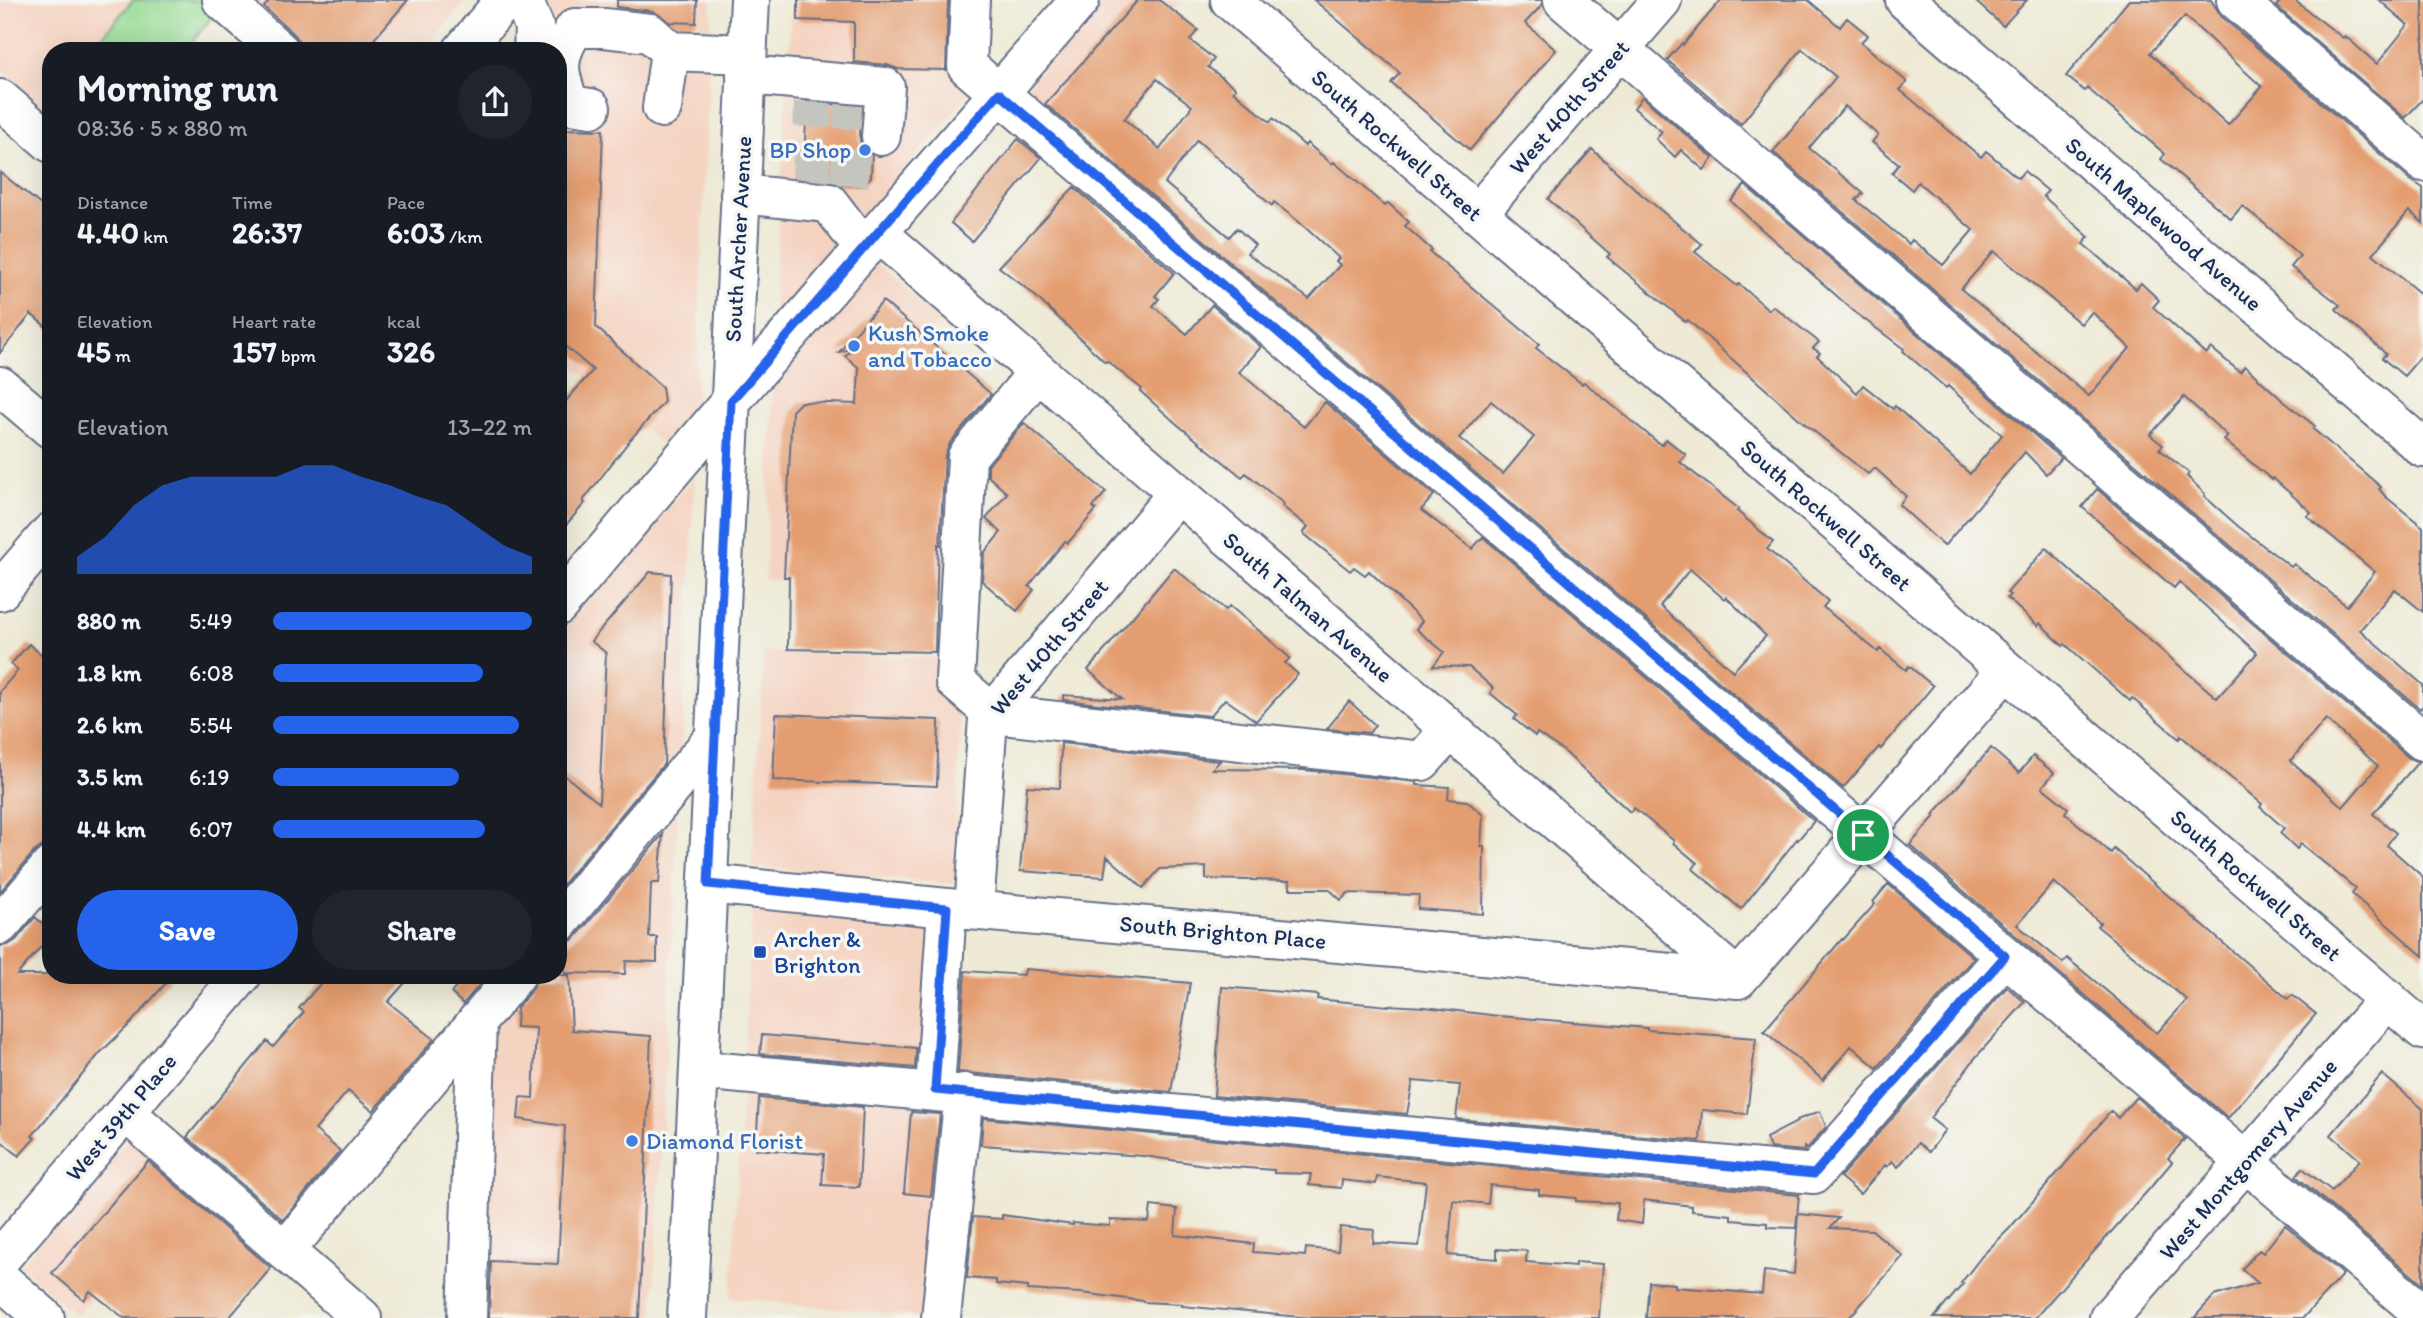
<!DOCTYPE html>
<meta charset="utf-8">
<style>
body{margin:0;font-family:Itim,sans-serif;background:#20242c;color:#f1f3f6;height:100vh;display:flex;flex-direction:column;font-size:26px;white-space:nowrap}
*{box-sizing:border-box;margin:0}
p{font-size:23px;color:#9ea1a6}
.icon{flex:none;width:38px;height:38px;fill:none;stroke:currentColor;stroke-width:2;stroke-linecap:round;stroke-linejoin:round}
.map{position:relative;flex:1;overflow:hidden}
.panel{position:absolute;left:42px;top:42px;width:525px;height:942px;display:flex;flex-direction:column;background:#171b24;border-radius:28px;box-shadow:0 7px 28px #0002}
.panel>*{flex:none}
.pin{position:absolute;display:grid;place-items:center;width:60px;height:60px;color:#fff;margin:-30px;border:4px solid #fff;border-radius:50%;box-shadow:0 2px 7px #0007}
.round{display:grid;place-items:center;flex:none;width:74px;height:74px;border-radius:37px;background:#20242c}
.headline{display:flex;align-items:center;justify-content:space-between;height:119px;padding:0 35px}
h1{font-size:38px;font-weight:800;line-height:52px}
.stats{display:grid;grid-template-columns:repeat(3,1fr);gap:10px;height:119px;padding:7px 35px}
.stats div{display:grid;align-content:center}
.stats b{font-size:30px;font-weight:800}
.stats small{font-size:19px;font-weight:400}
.stats p{font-size:19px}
.chart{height:196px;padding:14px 35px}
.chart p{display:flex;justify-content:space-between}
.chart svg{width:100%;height:126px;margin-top:7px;fill:#2563eb;opacity:.7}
.cta{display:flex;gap:14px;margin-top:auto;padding:14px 35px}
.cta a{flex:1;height:80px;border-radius:42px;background:#2563eb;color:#fff;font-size:28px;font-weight:800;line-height:80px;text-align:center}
.cta a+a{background:#20242c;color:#f1f3f6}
ul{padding:0 35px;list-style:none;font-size:23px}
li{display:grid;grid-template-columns:112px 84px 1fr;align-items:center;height:52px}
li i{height:18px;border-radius:9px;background:#2563eb}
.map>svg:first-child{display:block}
.built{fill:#f5d3c1}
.green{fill:#94d991;stroke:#588478;stroke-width:2}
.building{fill:#e49d70;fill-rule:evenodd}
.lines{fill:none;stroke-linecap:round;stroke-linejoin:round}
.minor-tunnel{stroke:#c4c5be;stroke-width:38;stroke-dasharray:38 19;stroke-linecap:butt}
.minor-casing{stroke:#657088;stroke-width:42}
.major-casing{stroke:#657088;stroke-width:42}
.minor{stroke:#fff;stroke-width:38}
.major{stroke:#fff;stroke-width:38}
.route-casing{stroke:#fff;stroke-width:14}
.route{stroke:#2563eb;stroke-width:9}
.shop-dot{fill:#3f7fe0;stroke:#f6f6f2;stroke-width:2.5}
.transit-dot{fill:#1a4fb4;stroke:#f6f6f2;stroke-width:2.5}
.labels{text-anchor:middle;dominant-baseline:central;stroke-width:7;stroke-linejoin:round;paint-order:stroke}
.street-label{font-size:23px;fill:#1b2f5e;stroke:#f6f6f2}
.shop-label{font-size:23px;fill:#366cbe;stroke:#f6f6f2;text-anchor:start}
.transit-label{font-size:23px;fill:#164399;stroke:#f6f6f2;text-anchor:start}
</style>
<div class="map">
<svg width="2423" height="1318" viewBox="0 0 2423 1318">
<rect width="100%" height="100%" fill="#f6f6f2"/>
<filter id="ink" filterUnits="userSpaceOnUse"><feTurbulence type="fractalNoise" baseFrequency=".0143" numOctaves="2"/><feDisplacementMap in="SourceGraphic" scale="14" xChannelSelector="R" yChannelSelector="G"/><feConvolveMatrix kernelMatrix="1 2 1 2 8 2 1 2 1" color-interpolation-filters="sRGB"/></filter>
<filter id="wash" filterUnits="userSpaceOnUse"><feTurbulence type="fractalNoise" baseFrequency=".00686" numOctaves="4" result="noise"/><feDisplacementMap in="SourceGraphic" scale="28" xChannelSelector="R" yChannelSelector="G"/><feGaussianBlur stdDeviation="1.57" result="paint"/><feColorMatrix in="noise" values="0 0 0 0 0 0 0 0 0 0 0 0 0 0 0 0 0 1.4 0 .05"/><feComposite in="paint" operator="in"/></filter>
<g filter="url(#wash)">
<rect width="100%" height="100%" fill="#eeead6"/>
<!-- built -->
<path class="built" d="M0 0H133L90 51H51V97L43 106 0 69Z
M222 0H466L423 51H280Z
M538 0H712L695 417 665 448 558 351V51Z
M792 0H970L982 79 772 325Z
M1101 0H1182L1057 143 1012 105Z
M877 264 940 320 881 390 967 457 960 588 765 580 773 383Z
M695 476 653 1318H467L477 1021 516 975H558V924L635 832 558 767V636Z
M764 652 956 658 975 698 961 714 954 884 752 867Z
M752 910 945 927 935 1090 964 1093 932 1318 731 1298Z
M140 1126 196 1174 77 1316 20 1266Z"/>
<!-- green -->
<path class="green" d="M133 0H204L217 11 185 51H90Z"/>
<g id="blocks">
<!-- building -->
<path class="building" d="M270 0H408L364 51H301L300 43 295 35 264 7Z
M617 0H697L696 23 670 22 653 11 617 7Z
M798 0H948L946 70 898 69 887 65 854 62V22L798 20Z
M1138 0H1159L1198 30 1190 40 1214 59 1208 67 1236 88 1233 91 1270 122 1273 118 1305 146 1307 143 1332 164 1334 162 1385 206 1388 203 1409 222 1405 226 1432 250 1430 252 1539 344 1536 348 1582 384 1584 382 1661 445 1666 439 1686 455 1680 462 1739 509 1737 511 1773 542 1767 549 1828 601 1823 607 1878 652 1880 649 1906 670 1909 666 1933 686 1881 749 1879 747 1843 788 1045 104ZM1157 79 1192 106 1160 149 1124 119ZM1197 140 1272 206 1274 202 1299 222 1339 258 1336 261 1340 265 1309 299 1247 253 1255 245 1237 228 1229 237 1165 183ZM1491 401 1534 437 1503 474 1459 438ZM1690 569 1724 599 1726 597 1766 636 1733 671 1660 606Z
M1314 0H1542V5L1525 23 1556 50 1470 150 1391 83 1400 73Z
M1721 0H1808L1840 27 1847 18 1868 35 1861 42 1907 82 1900 90 1981 157 1986 151 2018 178 2024 171 2048 191 2043 196 2089 237 2083 244 2136 289 2141 283 2159 300 2153 307 2206 354 2211 348 2240 372 2245 366 2282 400 2315 426 2313 429 2381 487 2379 489 2386 497 2423 527V612L2395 589 2360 630 2423 685V705L2420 709 1773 152 1836 77 1802 49 1741 124 1667 60 1682 43 1683 45ZM1845 106 1878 135 1872 142 1899 164 1892 173 1912 190 1918 182 1973 230 1943 265 1912 240 1909 244 1856 200 1863 193 1809 148ZM1994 251 2081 324 2092 312 2130 348 2089 396 1961 289ZM2184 397 2228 436 2224 440 2272 480 2273 478 2311 512 2307 516 2375 572 2347 606 2294 564 2291 567 2239 527 2204 496 2205 494 2187 476 2189 473 2159 449 2163 445 2150 435Z
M1974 0H2027L2003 26Z
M2129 0H2211L2222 17 2409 179 2423 188V223L2409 211 2373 254 2423 296V354L2404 376 2382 358 2386 354 2336 309 2340 305 2291 267 2300 256 2266 225 2242 206 2231 219 2161 159 2165 154 2087 88 2085 91 2066 76ZM2185 16 2262 87 2228 125 2150 53Z
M2282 0H2294L2343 38 2345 36 2377 64 2408 25 2379 0H2423V99L2405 118 2276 6Z
M1642 97 1713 158 1704 170 1681 150 1675 157 1656 139 1662 132 1634 108Z
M807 102 861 107 859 134 861 145 872 155 871 177 862 186 842 185 831 181 803 178Z
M558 129 603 130 596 327 662 387 664 402 630 440 583 501 585 503 558 534V410L593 370 558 340Z
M1018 139 1041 158 972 241 951 223Z
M1592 149 1641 194 1702 244 1695 252 1737 286 1739 284 1769 310 1773 306 1819 342 1813 348 1820 353 1817 356 1857 393 1863 385 1893 409 1895 406 1970 474 2002 435 1948 386 1946 388 1903 351 1904 349 1856 313 1749 218 1731 201 1745 185 2061 458 2046 474 2025 452 1944 546 1899 505 1906 496 1875 468 1868 474 1805 424 1688 320 1686 322 1607 257 1610 254 1548 199Z
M0 172 51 213V331L31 314 0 353Z
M1074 187 1174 273 1155 296 1159 299 1153 306 1187 334 1212 305 1261 347 1239 372 1304 427 1325 402 1434 495 1421 510 1472 549 1483 537 1814 821 1798 840 1797 839 1741 909 1693 869 1697 863 1673 843 1674 841 1634 808 1630 812 1565 752 1537 733 1535 736 1514 719 1517 715 1490 693 1493 688 1469 667 1433 666 1444 652 1416 629 1422 621 1369 571 1365 575 1354 567 1350 571 1303 533 1308 527 1282 506 1284 504 1246 473 1242 477 1178 425 1140 391 1142 389 1107 361 1105 362 1032 293 999 267Z
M883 301 991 394 950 443 945 455 940 545 938 544 935 652 788 649 789 577H784L792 411 801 402 857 404 859 368 845 356 853 348 839 352Z
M1024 423 1106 492 1093 507 1096 510 1068 543 1065 541 1029 586 1034 590 1017 611 982 581 984 553 1001 532 986 519 1007 493 988 476V465Z
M2097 489 2409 758 2418 762 2373 814 2396 833 2387 845 2423 877V956L2352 894 2356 889 2301 844 2297 849 2280 833 2284 828 2260 807 2262 804 2181 736 2179 739 2132 698 2130 701 2065 644 2063 646 2040 623 2038 626 2007 598 2010 595 2007 593 2046 548 2110 606 2217 698 2257 653 2179 582 2174 588 2082 507ZM2326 719 2378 766 2343 807 2290 761Z
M1174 568 1226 610 1230 606 1264 635 1290 658 1285 663 1298 674 1256 721 1225 699 1210 716 1063 700V695L1122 699 1088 670Z
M650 572 671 574 664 764 558 890V770L599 803 606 653 591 641Z
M29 644 51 663V840L34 852 0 892V691L18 670 11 664Z
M1349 701 1375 725 1369 733 1327 729Z
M776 714 939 720 937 786 773 780Z
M1061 743 1220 761 1212 769 1304 770 1417 782V785L1449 787 1448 799 1467 801 1483 815 1481 846H1484L1483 914 1418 909 1419 895 1348 893 1341 900 1329 889H1290V881L1206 879V867L1160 869 1143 888 1107 856 1104 877 1020 871 1027 786 1060 788Z
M1991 748 2019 773 2033 756 2054 773 2042 787 2068 808 2065 813 2111 853 2114 849 2288 999 2292 995 2316 1014 2228 1118 1910 845 1935 816 1933 815ZM2054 882 2100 923 2097 926 2187 1000 2157 1033 2067 958 2063 963 2017 925Z
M663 834 659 883H651L649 937H657V962L626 961 625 974 565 973 566 944 575 938Z
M1888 884 1974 958 1877 1068 1851 1046 1823 1080 1764 1031 1842 939 1843 940 1875 904 1873 902Z
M35 917 51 931V935L17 975H173L131 1023 100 1053 32 1136 35 1138 19 1156 0 1140V946L8 945 16 940Z
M1025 969 1190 983 1171 1092 958 1072 965 971 1024 975Z
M328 975H412L388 1002 434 1039 373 1111 348 1091 315 1130 340 1151 283 1220 187 1137 267 1041 273 1047 304 1012 299 1008Z
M467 975H488L463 1004 451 993Z
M537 975H569L572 1030 651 1036 639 1318H489L491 1261 558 1264 565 1126 518 1119 520 1097 533 1098 536 1028 516 1027 517 1008 533 988Z
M1222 987 1318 995 1317 999 1388 1006V1005L1425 1007 1499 1016 1647 1028V1030L1756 1038 1747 1114 1702 1110 1700 1141 1456 1119 1460 1085 1413 1081 1407 1114 1214 1096Z
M2007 987 2025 1002 1976 1057 1930 1118 1945 1130 1929 1152 1918 1143 1898 1167 1892 1161 1887 1167 1885 1165 1860 1194 1840 1177Z
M762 1035 916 1048 915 1068 760 1054Z
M2382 1074 2423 1109V1285L2296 1176 2302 1168 2332 1191 2360 1160 2331 1135Z
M2136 1097 2185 1139 2168 1158 2172 1162 2151 1187 2035 1318H1934L1963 1284 1961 1283 1982 1256 2009 1229 2111 1111 2118 1118Z
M759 1098 863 1107 859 1187 822 1185 824 1154 756 1149Z
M1820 1111 1826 1127 1807 1149 1804 1147V1151L1770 1148 1766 1138 1797 1122V1120Z
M911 1112 940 1114 931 1196 904 1193Z
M983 1118 1799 1195 1796 1228 1767 1227V1223L1731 1220V1215L1692 1211V1206L1644 1200 1642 1224 1616 1220 1618 1203 1576 1201V1198L1539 1195V1190L1490 1185 1488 1204 1453 1200 1448 1255 1497 1259V1249L1527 1251 1526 1262 1575 1266V1262L1603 1264 1599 1318H1312L1181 1306 1182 1304 1143 1302V1301L1081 1293 1028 1290V1287L996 1284V1280L967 1278 973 1217 1002 1219V1215L1073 1225V1223L1110 1226V1220L1149 1222 1151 1206 1177 1209 1175 1235 1254 1244 1253 1252 1305 1256 1306 1248 1338 1251 1340 1227 1374 1230 1373 1243 1419 1246 1426 1182 1377 1177 1376 1184 1342 1180 1341 1188 1309 1185 1311 1174 1274 1173V1170L1205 1165 1144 1156 981 1145Z
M148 1161 271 1268 229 1318H124L90 1291 84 1300 52 1273Z
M1798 1214 1839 1218 1830 1228 1872 1230 1903 1256 1849 1318H1646L1649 1282 1675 1284V1287L1762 1294 1764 1271 1794 1274Z
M2285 1225 2343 1274 2303 1318H2194L2214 1296 2258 1283 2242 1269 2259 1250 2263 1253Z"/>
</g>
</g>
<g filter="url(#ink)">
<use href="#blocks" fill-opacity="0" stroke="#657088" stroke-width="2"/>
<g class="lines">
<!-- minor-tunnel -->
<path class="minor-tunnel" d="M811 184 813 102
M849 186 854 104"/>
<!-- minor casing -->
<g class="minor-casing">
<path id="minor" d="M222 0 280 51
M523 0 534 26 533 51
M970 0 967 66 2423 1314
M1230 0 2423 1030
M1563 0 2423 741
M1905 0 2423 448
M2236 0 2423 162
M462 51 505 0
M670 51 747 54
M746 75 885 87 881 136
M0 99 51 143
M591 108 570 105C558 73 554 58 575 28H604L650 33 670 51 662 108
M740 194 829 203 864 249
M1477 214 1662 0
M878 233 1738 979
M1038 372 967 457 955 681 993 714 1422 761 1450 730
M0 386 51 429
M0 591 51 532
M558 606 731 401 1080 0
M708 884 947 908 1738 979
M974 909 988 719 1177 494
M558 924 714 738
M0 925 51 866
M1738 979 2006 670
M699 1070 1814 1174 2005 956
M935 1090 947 908
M125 1112 362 1318
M285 1251 516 975
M0 1259 242 975
M467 1318 477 1021
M941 1318 964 1093
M2109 1318 2388 999"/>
</g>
<!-- major casing -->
<g class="major-casing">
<path id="major" d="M0 1279 45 1318
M687 1318 750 0"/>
</g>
<!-- minor -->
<use href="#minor" class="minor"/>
<!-- major -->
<use href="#major" class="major"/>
</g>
</g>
<g class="lines" filter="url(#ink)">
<!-- route casing -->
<g class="route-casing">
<path id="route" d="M999 93 2005 956 1814 1174 935 1090 947 908 708 884 731 401Z"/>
</g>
<!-- route -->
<use href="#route" class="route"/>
</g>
<!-- markers -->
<g class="shop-dot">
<circle cx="865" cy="150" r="7"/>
<circle cx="854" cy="346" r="7"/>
<circle cx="632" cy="1141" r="7"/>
</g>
<rect class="transit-dot" x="753" y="945" width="14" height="14" rx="3.5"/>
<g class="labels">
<!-- street labels -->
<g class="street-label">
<text transform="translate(1569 107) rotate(-49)">West 40th Street</text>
<text transform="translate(1397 145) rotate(41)">South Rockwell Street</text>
<text transform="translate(2164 224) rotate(41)">South Maplewood Avenue</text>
<text transform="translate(738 239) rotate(-87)">South Archer Avenue</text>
<text transform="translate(1826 515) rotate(41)">South Rockwell Street</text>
<text transform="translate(1308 607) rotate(41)">South Talman Avenue</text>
<text transform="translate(1049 647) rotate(-50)">West 40th Street</text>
<text transform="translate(2256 885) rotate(41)">South Rockwell Street</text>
<text transform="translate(1223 932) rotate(5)">South Brighton Place</text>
<text transform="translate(121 1117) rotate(-50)">West 39th Place</text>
<text transform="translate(2248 1159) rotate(-49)">West Montgomery Avenue</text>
</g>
<!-- shop labels -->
<g class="shop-label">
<text x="851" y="150" text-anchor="end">BP Shop</text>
<text x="868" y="333">Kush Smoke<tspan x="868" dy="26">and Tobacco</tspan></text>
<text x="646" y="1141">Diamond Florist</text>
</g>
<!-- transit labels -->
<g class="transit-label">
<text x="774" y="939">Archer &amp;<tspan x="774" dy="26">Brighton</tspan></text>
</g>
</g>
</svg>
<div class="pin" style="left:1863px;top:835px;background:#1e9e55"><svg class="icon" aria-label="arrive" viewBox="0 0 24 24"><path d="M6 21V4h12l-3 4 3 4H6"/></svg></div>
<section class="panel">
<div class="headline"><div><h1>Morning run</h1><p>08:36 · 5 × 880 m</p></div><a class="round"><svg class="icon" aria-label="share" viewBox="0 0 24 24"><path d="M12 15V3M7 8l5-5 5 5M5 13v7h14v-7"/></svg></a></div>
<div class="stats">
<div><p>Distance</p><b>4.40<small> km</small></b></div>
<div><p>Time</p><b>26:37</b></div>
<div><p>Pace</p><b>6:03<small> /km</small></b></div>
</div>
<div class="stats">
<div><p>Elevation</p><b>45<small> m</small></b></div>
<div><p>Heart rate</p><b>157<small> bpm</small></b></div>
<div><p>kcal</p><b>326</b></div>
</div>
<div class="chart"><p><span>Elevation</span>13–22 m</p>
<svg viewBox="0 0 160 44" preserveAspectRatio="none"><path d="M0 44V38L10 31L20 20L30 13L40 10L50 10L60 10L70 10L80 6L90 6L100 10L110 13L120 17L130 20L140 27L150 34L160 38V44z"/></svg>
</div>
<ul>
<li><b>880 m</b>5:49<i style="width:100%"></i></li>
<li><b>1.8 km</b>6:08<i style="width:81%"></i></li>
<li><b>2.6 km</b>5:54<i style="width:95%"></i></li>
<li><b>3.5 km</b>6:19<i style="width:72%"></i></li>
<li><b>4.4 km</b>6:07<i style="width:82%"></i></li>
</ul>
<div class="cta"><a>Save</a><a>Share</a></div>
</section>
</div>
